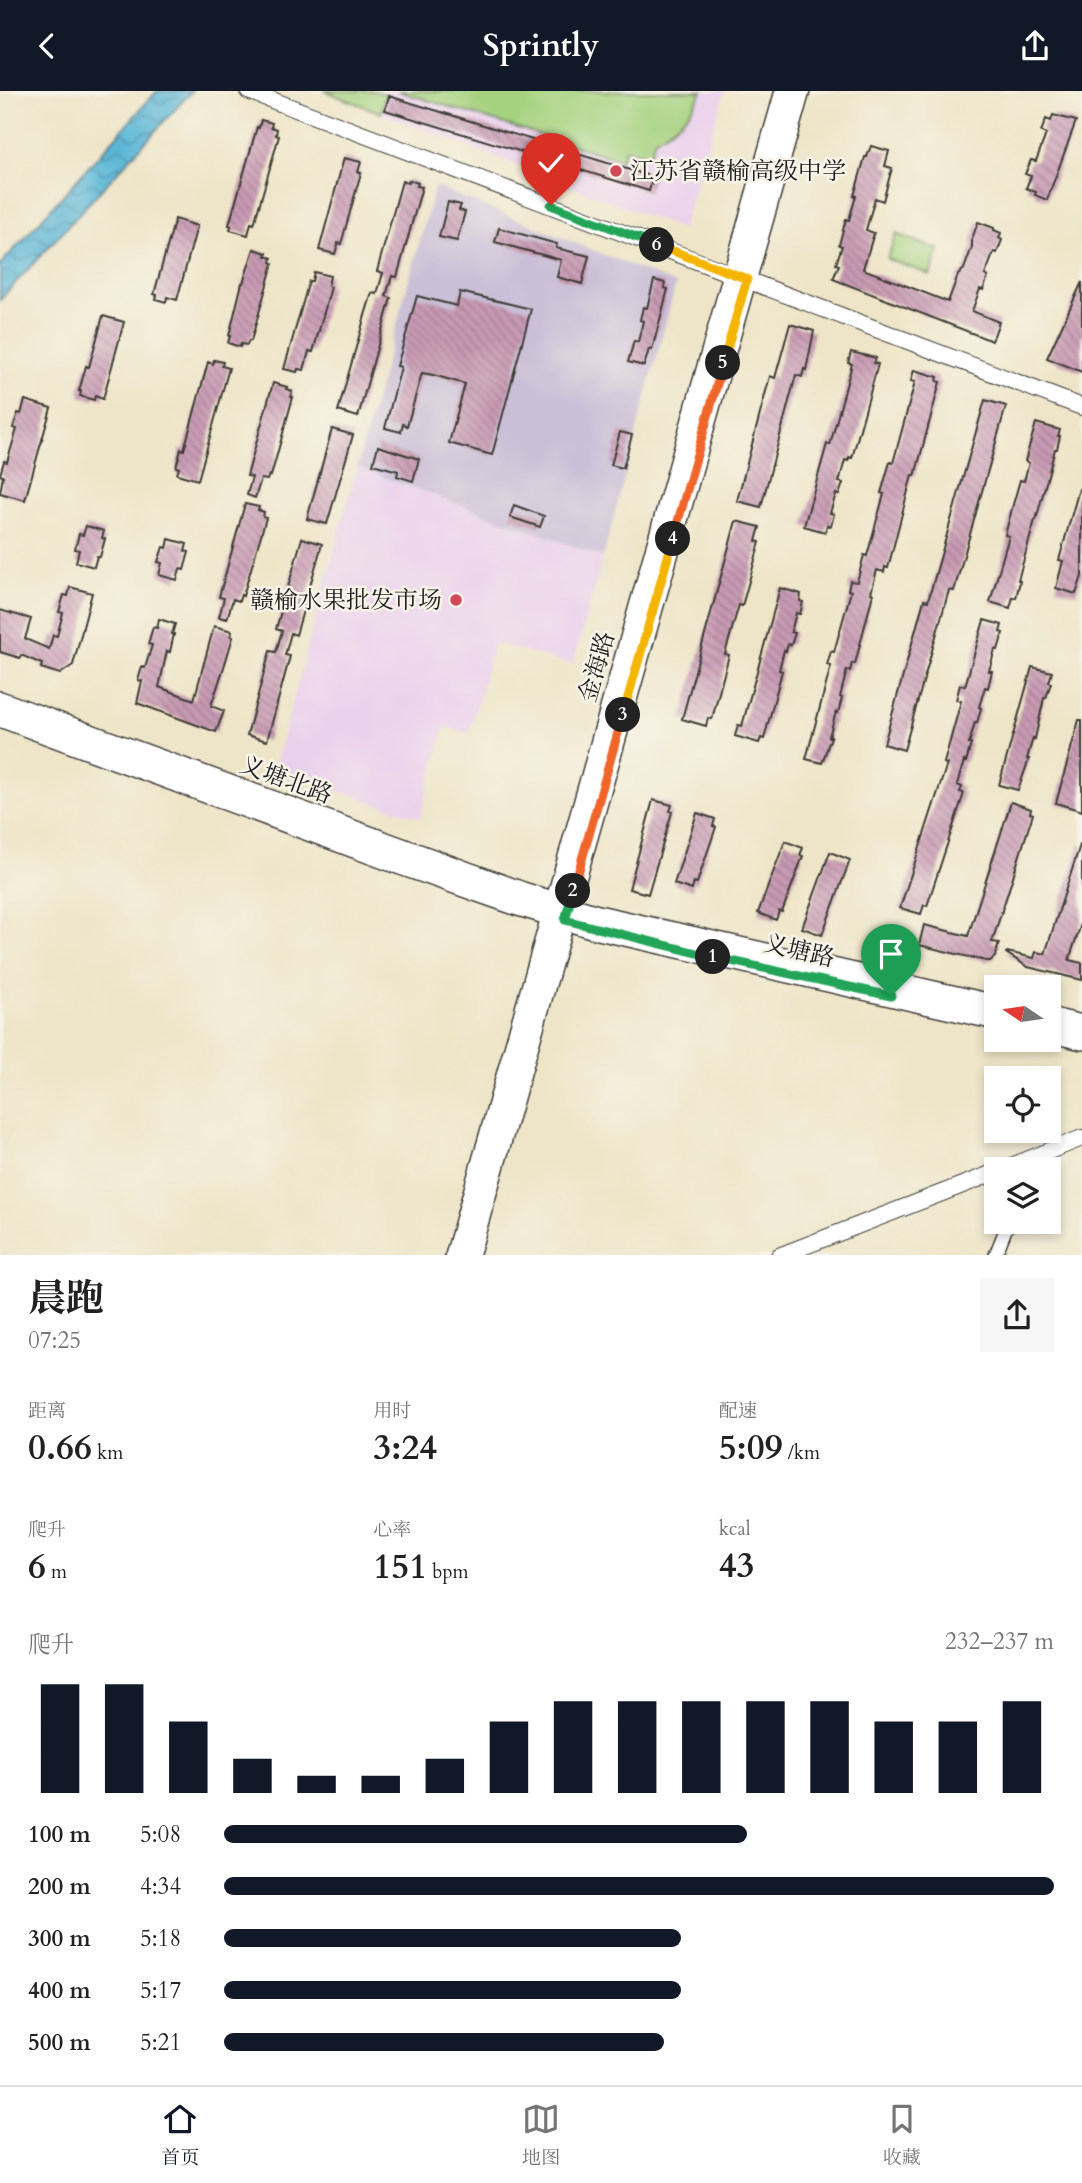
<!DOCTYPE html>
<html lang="zh">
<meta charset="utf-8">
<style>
body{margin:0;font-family:Cardo,"Noto Serif SC",serif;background:#f6f6f6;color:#222;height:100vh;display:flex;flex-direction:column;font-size:26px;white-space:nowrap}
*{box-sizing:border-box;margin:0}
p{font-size:23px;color:#767676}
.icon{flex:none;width:38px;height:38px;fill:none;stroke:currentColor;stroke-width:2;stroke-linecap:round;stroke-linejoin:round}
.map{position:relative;height:1164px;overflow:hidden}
.side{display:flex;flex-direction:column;background:#fff;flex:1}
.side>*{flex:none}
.needle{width:46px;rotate:283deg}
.buttons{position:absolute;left:984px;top:884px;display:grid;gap:14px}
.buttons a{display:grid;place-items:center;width:77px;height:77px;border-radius:0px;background:#fff;box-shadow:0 4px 10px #0003;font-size:35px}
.pin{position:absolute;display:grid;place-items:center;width:60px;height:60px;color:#fff;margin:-72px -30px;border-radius:50% 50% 50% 0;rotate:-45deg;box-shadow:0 0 7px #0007}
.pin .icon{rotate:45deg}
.km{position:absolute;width:35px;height:35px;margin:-18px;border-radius:50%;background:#222;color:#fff;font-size:19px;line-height:35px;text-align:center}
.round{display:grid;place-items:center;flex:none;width:74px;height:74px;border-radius:0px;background:#f6f6f6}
.overview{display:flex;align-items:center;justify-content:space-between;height:119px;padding:0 28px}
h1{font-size:38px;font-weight:700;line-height:52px}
.metrics{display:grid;grid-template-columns:repeat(3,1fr);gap:10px;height:119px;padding:7px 28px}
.metrics div{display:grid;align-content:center}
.metrics b{font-size:35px;font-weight:700}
.metrics small{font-size:19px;font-weight:400}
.metrics p{font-size:19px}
.chart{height:196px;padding:14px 28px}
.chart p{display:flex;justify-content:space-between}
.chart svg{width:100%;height:126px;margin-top:7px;stroke:#111827;stroke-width:6}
ul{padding:0 28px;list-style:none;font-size:23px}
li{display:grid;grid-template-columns:112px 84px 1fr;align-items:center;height:52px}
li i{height:18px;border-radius:9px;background:#111827}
header{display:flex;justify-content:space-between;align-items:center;height:91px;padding:0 28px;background:#111827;color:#fff;font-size:32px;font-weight:700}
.tabs{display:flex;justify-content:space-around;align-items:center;height:98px;border-top:2px solid #e0e0e0;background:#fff;font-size:19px;color:#767676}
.tabs a{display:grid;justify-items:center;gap:4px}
.tabs .on{color:#111827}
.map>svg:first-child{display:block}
.built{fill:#ead1ec}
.industrial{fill:#cabfd6}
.grass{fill:#a5d27f;stroke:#60774e;stroke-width:2}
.water{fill:url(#water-waves);stroke:#3a6879;stroke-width:2}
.building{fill:url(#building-back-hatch)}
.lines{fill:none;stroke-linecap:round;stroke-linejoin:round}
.minor-casing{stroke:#3c3a36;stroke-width:15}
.tertiary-casing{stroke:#3c3a36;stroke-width:18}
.secondary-casing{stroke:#3c3a36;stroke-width:22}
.minor{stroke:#fff;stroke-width:12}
.tertiary{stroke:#fff;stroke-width:16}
.secondary{stroke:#fff;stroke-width:19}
.split-1-casing{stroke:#fff;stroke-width:14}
.split-2-casing{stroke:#fff;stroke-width:14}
.split-3-casing{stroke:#fff;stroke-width:14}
.split-4-casing{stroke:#fff;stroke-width:14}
.split-5-casing{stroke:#fff;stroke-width:14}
.split-6-casing{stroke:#fff;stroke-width:14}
.split-7-casing{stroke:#fff;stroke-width:14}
.split-1{stroke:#22a559;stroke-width:9}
.split-2{stroke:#22a559;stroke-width:9}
.split-3{stroke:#f0652b;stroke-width:9}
.split-4{stroke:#f5b400;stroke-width:9}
.split-5{stroke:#f0652b;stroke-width:9}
.split-6{stroke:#f5b400;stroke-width:9}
.split-7{stroke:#22a559;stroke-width:9}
.poi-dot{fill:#d1495b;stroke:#f7f3e8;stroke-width:2.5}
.labels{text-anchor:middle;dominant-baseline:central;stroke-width:5;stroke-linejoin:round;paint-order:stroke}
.poi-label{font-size:24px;fill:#1c1c1c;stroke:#f7f3e8;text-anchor:start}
.street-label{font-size:24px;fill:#1c1c1c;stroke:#f7f3e8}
</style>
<header><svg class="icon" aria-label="back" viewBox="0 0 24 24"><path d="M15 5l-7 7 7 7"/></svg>Sprintly<svg class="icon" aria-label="share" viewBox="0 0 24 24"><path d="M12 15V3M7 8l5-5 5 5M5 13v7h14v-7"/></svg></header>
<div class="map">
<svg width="1082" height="1165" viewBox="0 0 1082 1165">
<defs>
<pattern id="water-waves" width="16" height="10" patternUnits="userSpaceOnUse" patternTransform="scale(1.75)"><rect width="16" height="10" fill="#57b5d6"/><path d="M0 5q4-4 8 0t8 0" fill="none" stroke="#4792ad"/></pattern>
<pattern id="building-back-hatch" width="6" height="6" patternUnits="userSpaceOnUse" patternTransform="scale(1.75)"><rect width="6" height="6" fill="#c89ab3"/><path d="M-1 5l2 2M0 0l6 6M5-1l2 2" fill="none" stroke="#a27d91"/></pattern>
</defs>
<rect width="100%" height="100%" fill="#f7f3e8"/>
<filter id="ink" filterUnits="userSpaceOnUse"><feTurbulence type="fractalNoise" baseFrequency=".0143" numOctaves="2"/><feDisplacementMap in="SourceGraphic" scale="14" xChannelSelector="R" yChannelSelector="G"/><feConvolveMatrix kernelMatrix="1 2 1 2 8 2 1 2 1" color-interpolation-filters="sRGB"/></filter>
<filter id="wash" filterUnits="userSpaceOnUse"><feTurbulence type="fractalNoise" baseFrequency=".00686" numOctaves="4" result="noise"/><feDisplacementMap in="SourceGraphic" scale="28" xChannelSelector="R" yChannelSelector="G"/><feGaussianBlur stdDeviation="1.57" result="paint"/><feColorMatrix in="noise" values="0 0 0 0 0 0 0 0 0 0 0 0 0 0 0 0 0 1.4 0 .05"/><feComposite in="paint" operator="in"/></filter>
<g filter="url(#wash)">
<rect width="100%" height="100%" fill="#eee5c8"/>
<!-- built -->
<path class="built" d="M324 0H725L682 138Z
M357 376 603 466 573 574 494 552 469 642 445 636 420 727 274 678Z"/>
<!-- industrial -->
<path class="industrial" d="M435 95 676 193 603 466 357 376Z"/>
<!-- grass -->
<path class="grass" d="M324 0H374L386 3 381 22Z
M398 0H702C692 22 676 37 655 48L649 65 625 58 621 69Z
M896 143 939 159 930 184 887 168Z"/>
<!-- water -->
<path class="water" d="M157 0H192L0 209V174Z"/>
<g id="blocks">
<!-- building -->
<path class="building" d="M389 5 653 86 649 100 385 19Z
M1053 24 1076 30 1047 109 1035 104 1036 101 1026 97 1031 85 1025 83 1031 69 1036 70 1046 43 1041 41 1046 28 1051 30Z
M261 29 272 32 271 36 277 38 276 44 279 45 254 133 251 132 248 144 230 139 231 135 229 134 257 36 259 37Z
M871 55 889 60 885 75 892 77 883 110 875 107 866 139 874 142 863 178 948 211 958 184 964 178 972 156V148L978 131 994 137V139L1001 142 999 147 1002 149 997 162 994 161 985 184 988 186 983 199 980 198 972 220 999 231 992 250 833 188 839 174 836 173 842 155 839 154 846 128 849 129 856 105H854L865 66H867Z
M344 67 361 71 358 81 361 82 341 153 338 152 335 163 319 159Z
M409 89 418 92 417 95 422 96 397 186 392 185 386 205 391 207 358 326 338 320 366 221 372 202 377 203 383 182 377 180 402 90 408 92Z
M448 111 461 114 459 119 465 121 457 150 439 146Z
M175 128 197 135 177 209 167 206 166 211 156 208 157 204 154 203Z
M499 137 557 153 556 157 589 165 582 193 557 186 561 169 495 151Z
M254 158 267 162 266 165 272 167 271 171 273 172 251 250H249L247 254 241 253 240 256 228 252 230 245H229L242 192H243Z
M314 181 330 185 328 195 331 196 313 261 309 260 304 279 298 278 297 281 284 278 309 190H312Z
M654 189 665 192 664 197 668 198 652 259 649 258 644 275 628 271 634 250 638 251 643 230 640 229 643 216 647 217Z
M1082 191V281L1047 267Z
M460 201 531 218 492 364 449 352 465 293 433 284 422 282 407 335 403 333 401 341 385 337 401 276 397 275 417 205 457 215Z
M103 225 124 231 103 308 95 305 94 309 80 305 81 300H79L86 275 89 276Z
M790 233 814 240 806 279 804 278 802 286 796 284 761 416 737 410 770 285 775 287Z
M851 261 876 267 874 272 878 273 852 367 849 366 848 370 845 369 839 391 843 392 839 404 836 403 830 422 834 423 831 435 827 434 825 441 804 435 827 353 830 354 852 273 848 272Z
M214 269 223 271 222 275 229 277 198 389 177 383 179 377 176 376 181 358 184 359 208 271 213 273Z
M914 279 938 286 937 290 940 291 915 385 912 384 888 477 885 476 884 481 877 479 871 502 873 503 855 573 852 572 850 580 847 579 840 606 842 607 838 622 836 621 829 646H831L822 672 806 668 831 575 827 574 831 560 834 561 851 500 848 499 850 490 857 491 864 464 867 465 884 403 881 402 890 371 893 372 915 291 911 290Z
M273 292 287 296 286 298 292 300 291 306H293L271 385 269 384 267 389 261 388 255 407 247 404 252 386 247 385Z
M25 309 51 317 25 409 0 402 3 385 0 384 4 370 7 371 17 338 13 337 18 322 21 323Z
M985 309 1006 315 954 500 949 499 904 659 884 653 924 509 928 510Z
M1036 332 1060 339 1058 345H1060L1057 358H1055L1036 429H1035L1018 489 1020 490 1016 507 1013 506 1010 517 990 511 1009 445 1005 444 1014 410 1020 389 1024 390 1029 372 1025 370Z
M332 338 353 344 327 433 307 428Z
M620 341 632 344 623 377 611 374Z
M378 355 419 368 413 390 397 385 398 380 373 373Z
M1079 398H1082V485L1076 503 1056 497 1063 470 1059 469Z
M245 413 259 416 258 419 264 421 263 426 266 427 243 505 241 504 239 510 233 508 227 528 219 526 224 507 219 506Z
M514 414 544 425 540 436 510 426Z
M736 430 760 436 756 450 760 451 742 515 739 514 736 524 725 563 729 564 712 628 708 627 706 635 682 628Z
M86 435 104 440 102 447 105 448 100 466 97 465 94 476 76 471 79 459 75 458 79 443 83 444Z
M302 447 322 453 296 544 291 542 285 564 290 565 267 650 247 644 270 560 276 561 282 540 276 538Z
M169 448 187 453 185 460 189 461 184 479 180 478 177 489 159 484 162 472 158 471 163 456 167 457Z
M70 496 92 502 73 574 60 583 41 577 42 573 21 564 20 567 0 561V519L31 528 25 548 49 558 53 544 57 545 63 522 59 521 64 504 68 505Z
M780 497 801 503 800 510 803 511 800 523 796 522 791 541 795 542 791 554 788 553 786 560 784 559 779 579 782 580 764 648 761 647 759 652 735 645 738 634 742 635Z
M159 528 175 533 172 543H174L170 561 167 560 159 596 194 609 214 535 232 540 231 545 233 546 224 576 211 615 224 620 216 641 137 612 142 590 138 589 142 576 145 577 152 554 148 553 153 536 157 537Z
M984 529 1002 534 1000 541 1003 542 998 559 995 558 989 580H992L988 597 985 596 979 616 981 617 977 632 975 631 969 653H971L966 671 964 670 957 694 962 696 960 701 964 702 927 815 924 814 921 823 900 817 947 673 944 672 961 610 956 609 960 594 965 595Z
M1032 576 1052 581 1049 591 1051 592 1046 607H1044L1035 648 1033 647 1027 668H1029L1018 699 999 694Z
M1079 629H1082V720L1056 712Z
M653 709 672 714 670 720 672 721 648 803 629 798Z
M1011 711 1031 718 1030 722 1033 723 992 851 999 852 995 866 990 870H986L919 854 924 834 968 845Z
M697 722 715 728 713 735 716 736 697 792 694 791 692 799 674 793Z
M785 750 803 757 800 764 803 765 782 821 779 820 776 829 758 822Z
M1080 754H1082V830L1069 869 1082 872V889L1028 876 1006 862 1007 861 1034 867 1036 861 1045 863Z
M830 761 850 769 822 844 802 837Z"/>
</g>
</g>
<g filter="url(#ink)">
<use href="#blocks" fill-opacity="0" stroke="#3c3a36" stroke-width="2"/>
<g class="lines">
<!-- minor casing -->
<g class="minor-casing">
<path id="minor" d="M995 1165 1009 1130"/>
</g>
<!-- tertiary casing -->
<g class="tertiary-casing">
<path id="tertiary" d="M248 0 1082 316
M1004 1078 1082 1047
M779 1165 996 1081"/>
</g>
<!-- secondary casing -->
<g class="secondary-casing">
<path id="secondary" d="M0 610 523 801 598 824 996 914
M0 626 395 772 518 815 594 838 996 929
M1048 926 1082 934
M1048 941 1082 949
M455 1165 785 0
M469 1165 800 0"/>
</g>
<!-- minor -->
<use href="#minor" class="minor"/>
<!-- tertiary -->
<use href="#tertiary" class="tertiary"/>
<!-- secondary -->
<use href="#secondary" class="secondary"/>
</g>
</g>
<g class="lines" filter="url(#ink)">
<!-- split-1 casing -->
<g class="split-1-casing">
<path id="split-1" d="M713 866 891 905"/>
</g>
<!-- split-2 casing -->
<g class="split-2-casing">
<path id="split-2" d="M573 800 565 829 713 866"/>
</g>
<!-- split-3 casing -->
<g class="split-3-casing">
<path id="split-3" d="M573 800 623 624"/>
</g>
<!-- split-4 casing -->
<g class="split-4-casing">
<path id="split-4" d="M623 624 673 448"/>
</g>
<!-- split-5 casing -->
<g class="split-5-casing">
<path id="split-5" d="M673 448 723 272"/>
</g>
<!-- split-6 casing -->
<g class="split-6-casing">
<path id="split-6" d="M657 154 747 188 723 272"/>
</g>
<!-- split-7 casing -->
<g class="split-7-casing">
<path id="split-7" d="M551 114 657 154"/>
</g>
<!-- split-1 -->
<use href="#split-1" class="split-1"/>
<!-- split-2 -->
<use href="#split-2" class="split-2"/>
<!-- split-3 -->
<use href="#split-3" class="split-3"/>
<!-- split-4 -->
<use href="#split-4" class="split-4"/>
<!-- split-5 -->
<use href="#split-5" class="split-5"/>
<!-- split-6 -->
<use href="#split-6" class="split-6"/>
<!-- split-7 -->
<use href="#split-7" class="split-7"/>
</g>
<!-- markers -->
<g class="poi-dot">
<circle cx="616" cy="80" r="7"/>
<circle cx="456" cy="509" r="7"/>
</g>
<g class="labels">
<!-- poi labels -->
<g class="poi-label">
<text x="630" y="80">江苏省赣榆高级中学</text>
<text x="442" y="509" text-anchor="end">赣榆水果批发市场</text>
</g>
<!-- street labels -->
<g class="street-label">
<text transform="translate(597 576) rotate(-74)">金海路</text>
<text transform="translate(286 689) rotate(20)">义塘北路</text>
<text transform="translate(799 860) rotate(13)">义塘路</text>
</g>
</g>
</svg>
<div class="buttons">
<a><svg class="needle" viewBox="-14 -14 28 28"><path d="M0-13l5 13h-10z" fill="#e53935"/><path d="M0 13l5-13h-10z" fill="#767676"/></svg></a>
<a><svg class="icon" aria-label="locate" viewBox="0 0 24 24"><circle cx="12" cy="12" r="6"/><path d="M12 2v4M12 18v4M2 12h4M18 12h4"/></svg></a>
<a><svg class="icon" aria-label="layers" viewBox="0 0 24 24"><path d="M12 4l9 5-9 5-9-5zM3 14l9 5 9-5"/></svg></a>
</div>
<div class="pin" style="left:891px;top:905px;background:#1e9e55"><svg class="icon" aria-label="arrive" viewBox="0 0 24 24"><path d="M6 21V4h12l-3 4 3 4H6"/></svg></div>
<div class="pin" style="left:551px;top:114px;background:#d93025"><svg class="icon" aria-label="check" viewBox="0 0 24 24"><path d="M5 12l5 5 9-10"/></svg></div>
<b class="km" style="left:713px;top:866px">1</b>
<b class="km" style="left:573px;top:800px">2</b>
<b class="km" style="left:623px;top:624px">3</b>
<b class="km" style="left:673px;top:448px">4</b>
<b class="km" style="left:723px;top:272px">5</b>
<b class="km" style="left:657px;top:154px">6</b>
</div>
<section class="side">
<div class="overview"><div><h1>晨跑</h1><p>07:25</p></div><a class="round"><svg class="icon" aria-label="share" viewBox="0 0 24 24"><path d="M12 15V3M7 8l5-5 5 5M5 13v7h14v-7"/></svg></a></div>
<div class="metrics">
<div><p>距离</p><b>0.66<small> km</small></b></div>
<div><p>用时</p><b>3:24</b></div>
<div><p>配速</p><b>5:09<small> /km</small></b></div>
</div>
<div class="metrics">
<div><p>爬升</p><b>6<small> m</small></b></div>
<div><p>心率</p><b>151<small> bpm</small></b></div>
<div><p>kcal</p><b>43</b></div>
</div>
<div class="chart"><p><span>爬升</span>232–237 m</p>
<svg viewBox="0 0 160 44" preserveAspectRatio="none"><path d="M5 44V6M15 44V6M25 44V19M35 44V32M45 44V38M55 44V38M65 44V32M75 44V19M85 44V12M95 44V12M105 44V12M115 44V12M125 44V12M135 44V19M145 44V19M155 44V12"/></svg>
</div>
<ul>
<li><b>100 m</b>5:08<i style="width:63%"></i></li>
<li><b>200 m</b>4:34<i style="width:100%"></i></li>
<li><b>300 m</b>5:18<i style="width:55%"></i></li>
<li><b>400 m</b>5:17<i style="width:55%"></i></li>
<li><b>500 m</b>5:21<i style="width:53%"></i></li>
</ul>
</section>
<nav class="tabs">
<a class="on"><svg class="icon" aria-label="home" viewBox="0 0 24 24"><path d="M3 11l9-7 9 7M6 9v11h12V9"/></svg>首页</a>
<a><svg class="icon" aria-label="map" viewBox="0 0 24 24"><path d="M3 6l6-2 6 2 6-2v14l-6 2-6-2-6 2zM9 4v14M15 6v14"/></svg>地图</a>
<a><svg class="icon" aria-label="saved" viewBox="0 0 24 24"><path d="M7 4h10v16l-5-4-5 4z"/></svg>收藏</a>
</nav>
